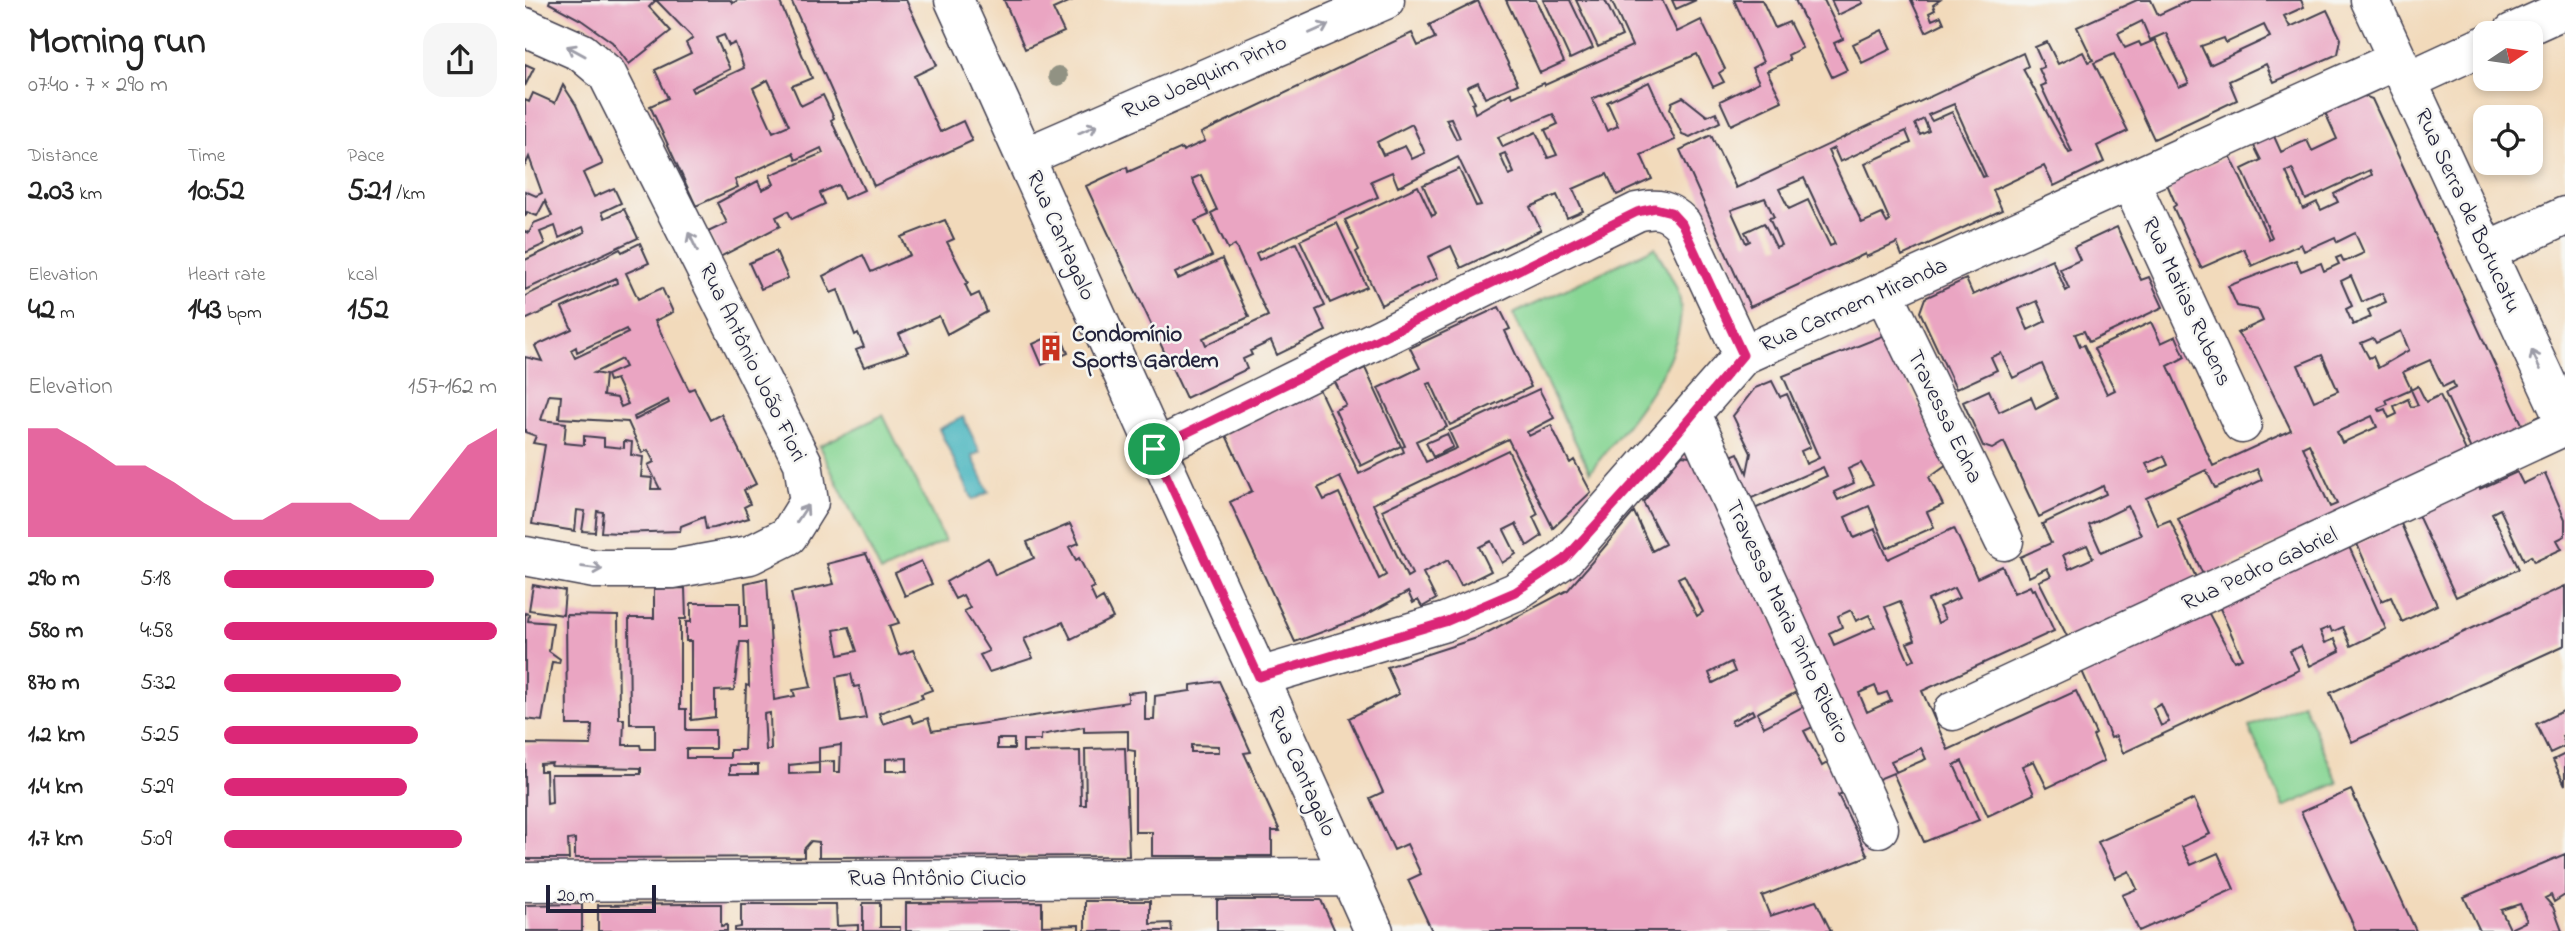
<!DOCTYPE html>
<meta charset="utf-8">
<style>
body{margin:0;font-family:"Indie Flower",sans-serif;background:#f6f6f6;color:#222;height:100vh;display:flex;flex-direction:column;font-size:26px;white-space:nowrap}
*{box-sizing:border-box;margin:0}
p{font-size:23px;color:#767676}
.icon{flex:none;width:38px;height:38px;fill:none;stroke:currentColor;stroke-width:2;stroke-linecap:round;stroke-linejoin:round}
.map{position:relative;flex:1;overflow:hidden}
.details{display:flex;flex-direction:column;background:#fff;width:525px}
.details>*{flex:none}
.needle{width:46px;rotate:77deg}
.controls{position:absolute;left:1948px;top:21px;display:grid;gap:14px}
.controls a{display:grid;place-items:center;width:70px;height:70px;border-radius:14px;background:#fff;box-shadow:0 4px 10px #0003;font-size:35px}
.scale{position:absolute;left:21px;bottom:18px;width:110px;box-sizing:border-box;padding-left:7px;border:4px solid #22223b;border-top:0;font-size:19px;line-height:24px;white-space:nowrap;color:#22223b;-webkit-text-stroke:5px #f6f6f2;paint-order:stroke}
.pin{position:absolute;display:grid;place-items:center;width:60px;height:60px;color:#fff;margin:-30px;border:4px solid #fff;border-radius:50%;box-shadow:0 2px 7px #0007}
.round{display:grid;place-items:center;flex:none;width:74px;height:74px;border-radius:21px;background:#f6f6f6}
.headline{display:flex;align-items:center;justify-content:space-between;height:119px;padding:0 28px}
h1{font-size:38px;font-weight:700;line-height:52px}
.stats{display:grid;grid-template-columns:repeat(3,1fr);gap:10px;height:119px;padding:7px 28px}
.stats div{display:grid;align-content:center}
.stats b{font-size:30px;font-weight:700}
.stats small{font-size:19px;font-weight:400}
.stats p{font-size:19px}
.chart{height:196px;padding:14px 28px}
.chart p{display:flex;justify-content:space-between}
.chart svg{width:100%;height:126px;margin-top:7px;fill:#db2777;opacity:.7}
ul{padding:0 28px;list-style:none;font-size:23px}
li{display:grid;grid-template-columns:112px 84px 1fr;align-items:center;height:52px}
li i{height:18px;border-radius:9px;background:#db2777}
main{display:flex;flex:1;min-height:0}
.map>svg:first-child{display:block}
.green{fill:#88d694;stroke:#557c68;stroke-width:2}
.water{fill:#45b4bd;stroke:#346b7c;stroke-width:2}
.building{fill:#eaa5c2;fill-rule:evenodd}
.lines{fill:none;stroke-linecap:round;stroke-linejoin:round}
.minor-casing{stroke:#413e4e;stroke-width:41}
.minor{stroke:#fff;stroke-width:38}
.tree{fill:#919283}
.oneway{stroke:#9c9ca7}
.route-casing{stroke:#fff;stroke-width:14}
.route{stroke:#db2777;stroke-width:9}
.labels{text-anchor:middle;dominant-baseline:central;stroke-width:5;stroke-linejoin:round;paint-order:stroke}
.street-label{font-size:23px;fill:#22223b;stroke:#f6f6f2}
.poi-label{font-size:23px;font-weight:bold;fill:#22223b;stroke:#f6f6f2;text-anchor:start}
</style>
<main>
<section class="details">
<div class="headline"><div><h1>Morning run</h1><p>07:40 · 7 × 290 m</p></div><a class="round"><svg class="icon" aria-label="share" viewBox="0 0 24 24"><path d="M12 15V3M7 8l5-5 5 5M5 13v7h14v-7"/></svg></a></div>
<div class="stats">
<div><p>Distance</p><b>2.03<small> km</small></b></div>
<div><p>Time</p><b>10:52</b></div>
<div><p>Pace</p><b>5:21<small> /km</small></b></div>
</div>
<div class="stats">
<div><p>Elevation</p><b>42<small> m</small></b></div>
<div><p>Heart rate</p><b>143<small> bpm</small></b></div>
<div><p>kcal</p><b>152</b></div>
</div>
<div class="chart"><p><span>Elevation</span>157–162 m</p>
<svg viewBox="0 0 160 44" preserveAspectRatio="none"><path d="M0 44V6L10 6L20 12L30 19L40 19L50 25L60 32L70 38L80 38L90 32L100 32L110 32L120 38L130 38L140 25L150 12L160 6V44z"/></svg>
</div>
<ul>
<li><b>290 m</b>5:18<i style="width:77%"></i></li>
<li><b>580 m</b>4:58<i style="width:100%"></i></li>
<li><b>870 m</b>5:32<i style="width:65%"></i></li>
<li><b>1.2 km</b>5:25<i style="width:71%"></i></li>
<li><b>1.4 km</b>5:29<i style="width:67%"></i></li>
<li><b>1.7 km</b>5:09<i style="width:87%"></i></li>
</ul>
</section>
<div class="map">
<svg width="2040" height="931" viewBox="0 0 2040 931">
<rect width="100%" height="100%" fill="#f6f6f2"/>
<filter id="ink" filterUnits="userSpaceOnUse"><feTurbulence type="fractalNoise" baseFrequency=".0143" numOctaves="2"/><feDisplacementMap in="SourceGraphic" scale="14" xChannelSelector="R" yChannelSelector="G"/><feConvolveMatrix kernelMatrix="1 2 1 2 8 2 1 2 1" color-interpolation-filters="sRGB"/></filter>
<filter id="wash" filterUnits="userSpaceOnUse"><feTurbulence type="fractalNoise" baseFrequency=".00686" numOctaves="4" result="noise"/><feDisplacementMap in="SourceGraphic" scale="28" xChannelSelector="R" yChannelSelector="G"/><feGaussianBlur stdDeviation="1.57" result="paint"/><feColorMatrix in="noise" values="0 0 0 0 0 0 0 0 0 0 0 0 0 0 0 0 0 1.4 0 .05"/><feComposite in="paint" operator="in"/></filter>
<g filter="url(#wash)">
<rect width="100%" height="100%" fill="#f2dabb"/>
<!-- green -->
<path class="green" d="M1130 247C1137 263 1153 284 1155 301 1163 360 1098 428 1065 472L988 314Z
M358 415 420 541 356 572 294 446Z
M1778 703 1813 783 1759 807 1724 727Z"/>
<!-- water -->
<path class="water" d="M438 417 455 452 447 456 464 492 448 500 414 429Z"/>
<g id="blocks">
<!-- building -->
<path class="building" d="M25 0H205L208 3 213 0H254L287 78 267 86 269 90 276 106 298 95 309 118 306 120 339 190 319 199 313 185 295 193 300 204 267 219 263 211 251 217 255 226 195 257 183 232 202 223 192 203 233 181 237 190 249 184 245 175 298 153 296 148 271 160 268 153 210 180 213 187 171 206 125 106 143 98 130 70 166 53 161 43 168 38 131 0 124 7 146 31 104 64 87 42 56 20 24 3ZM199 35 204 46 210 43 219 68 168 92 166 88 205 69 191 38ZM243 80 264 125 248 132 228 88Z
M266 0H381L412 65 389 76 406 113 415 132 438 121 447 141 349 186Z
M479 0H548L528 9 539 32 500 49Z
M981 0H1011L1039 62 1015 73Z
M1018 0H1045L1068 48 1045 59Z
M1051 0H1080L1097 36 1073 47Z
M1086 0H1137L1152 32 1176 20 1200 69 1194 73 1199 82 1188 87 1172 54 1067 99 1082 131 1093 126 1082 102 1124 82 1150 140 1116 155 1127 179 1092 195 1082 174 1048 189 1058 211 1042 218 1032 195 1005 207 1016 230 936 268 926 246 903 257 913 278 856 305 831 252 834 250 820 220 893 186 907 216 911 214 898 185 934 169 951 206 956 205 933 157 873 187 867 172 846 181 853 197 731 253 734 260 771 243 800 306 791 310 801 331 752 355 746 341 725 351 727 355 718 359 722 369 661 398 561 186 602 167 603 172 657 148 658 151 680 141 676 133 887 33 893 46 910 38 904 25 953 1 993 84 960 98 953 82 942 87 950 103 947 104 950 113 986 93 988 97 1019 83 1020 85 1107 46ZM1028 114 1033 124 1020 130 1032 155 1023 158 1011 132 978 147 973 137ZM926 118 935 138 931 139 921 119ZM887 124 900 153 887 159 880 146 858 155 852 142ZM980 153 989 173 984 175 975 155ZM676 175 692 210 686 213 694 231 703 249 710 245 743 316 681 345 678 338 724 317 697 259 653 279 650 273 687 256 670 221 684 215 667 179Z
M1147 0H1171L1151 9Z
M1209 0H1237L1250 28 1264 22 1277 48 1263 55 1265 60 1242 71 1257 101 1206 125 1195 101 1234 82 1227 68 1238 62Z
M1270 0H1299L1318 39 1309 43 1322 70 1307 77Z
M1306 0H1336L1338 3 1313 15Z
M1386 0H1415L1408 5 1410 10 1404 13 1407 20 1416 16 1419 23 1401 32Z
M1612 0H1626L1633 15 1665 0H1776L1779 7 1759 16 1765 27 1802 10 1816 39 1813 54 1749 82 1741 64 1704 81 1712 100 1629 139 1589 54 1569 63 1603 131 1572 146 1579 162 1529 186 1519 166 1468 190 1477 210 1377 256 1372 243 1341 257 1340 254 1225 307 1155 150 1186 135 1211 188 1498 53 1503 66 1498 69 1544 153 1547 152 1516 86 1521 84 1514 69 1519 67 1510 47 1522 42 1533 64 1558 52 1563 62 1568 60 1552 27ZM1617 21 1625 40 1641 33 1664 83 1654 87 1630 40 1616 46 1614 42 1600 48 1593 33ZM1739 25 1745 37 1685 65 1676 46 1699 38 1701 43ZM1429 104 1461 176 1458 177 1427 112 1407 121 1403 115ZM1399 119 1404 131 1395 135 1390 124ZM1381 131 1386 143 1340 164 1365 221 1362 223 1357 214 1337 223 1303 151 1309 148 1315 162ZM1279 178 1310 244 1305 246 1283 200 1264 209 1254 189ZM1240 198 1249 217 1244 218 1256 245 1251 247 1239 223 1220 232 1225 241 1221 243 1206 210Z
M1357 30 1366 49 1337 63 1328 44Z
M0 64 9 68 0 86Z
M38 85 51 105 78 164 58 173 69 197 89 188 96 203 77 212 80 218 99 209 113 238 0 290V260L60 232 58 227 34 238 30 226 15 232 20 244 0 253V231L4 233 9 223 27 216 20 201 12 216 2 212 0 217V191L11 196 17 193 4 157 0 166V100L4 102 8 93 30 103Z
M1834 94 1847 99 1999 428 1949 456 1920 393 1930 388 1928 382 1918 387 1905 360 1878 372 1886 389 1861 400 1863 404 1853 408 1855 411 1860 409 1864 418 1872 414 1869 406 1883 399 1886 407 1893 405 1886 390 1893 386 1901 402 1915 395 1942 453 1679 577 1653 519 1737 480 1732 469 1690 488 1681 470 1621 498 1633 525 1645 520 1674 584 1546 644 1514 581 1526 576 1522 568 1504 577 1495 557 1526 543 1517 524 1581 494 1578 486 1514 517 1479 442 1467 449 1458 446 1438 402 1464 390 1474 412 1506 397 1511 409 1532 398 1517 364 1488 378 1476 353 1466 357 1472 370 1431 389 1395 312 1400 298 1441 279 1448 295 1527 259 1541 291 1544 289 1535 269 1555 260 1549 247 1592 227 1616 280 1624 277 1638 307 1564 342 1559 331 1550 334 1555 346 1559 345 1582 394 1590 390 1569 349 1626 322 1636 343 1651 336 1660 357 1643 366 1688 466 1766 430 1729 355 1712 333 1738 321 1733 310 1712 306 1703 286 1771 260 1776 271 1796 263 1799 271 1814 264 1811 258 1816 256 1819 262 1839 253 1830 233 1812 242 1810 237 1779 251 1776 244 1727 266 1719 249 1676 268 1648 207 1651 205 1642 184 1705 155 1744 239 1747 237 1717 169 1736 160 1728 144 1748 134 1756 152 1782 140 1787 151 1812 139 1799 110ZM1767 169 1781 200 1845 170 1847 175 1809 194 1813 202 1796 210 1792 202 1778 209 1761 172ZM1826 276 1837 302 1857 293 1861 302 1843 310 1846 317 1828 325 1821 309 1827 306 1816 281ZM1512 301 1521 321 1503 330 1494 309ZM1876 331 1884 350 1853 368 1848 356 1844 358 1836 343 1848 338 1851 343ZM1797 355 1813 391 1789 401 1773 365ZM1847 416 1852 427 1817 443 1812 432ZM1784 444 1812 504 1805 507 1778 447ZM1639 456 1643 465 1626 473 1621 464ZM1603 506 1616 535 1576 552 1564 525ZM1562 545 1568 558 1544 569 1538 555Z
M1158 97 1182 116 1191 112 1195 122 1165 137 1157 134 1145 109 1147 102Z
M420 220 429 239 422 242 443 283 440 284 446 297 454 293 462 312 422 334 414 316 374 334 383 352 339 367 331 350 339 347 333 333 330 335 313 290 306 293 298 276 338 255 346 272 385 255 376 237Z
M812 223 842 287 805 303 775 240Z
M115 243 124 263 101 273 113 299 137 288 148 312 130 321 143 347 164 390 169 388 185 420 196 414 231 484 219 490 225 504 219 507 224 518 189 528 181 529 179 517 156 526 155 531 94 533 76 532 78 512 72 511 70 532 57 531 60 511 52 510 50 531 7 524 20 445 8 443 11 436 0 432V357L17 361 10 346 47 329 37 308 92 283 91 278 0 320V296L95 249 97 252ZM101 329 103 333 50 358 46 350 51 347 52 352ZM96 359 100 367 82 375 84 381 91 379 103 404 96 407 92 398 78 396 80 375 69 373ZM24 395 36 396 34 418 103 422 117 453 123 450 129 462 123 465 135 489H126L127 478 116 477 118 457 106 455 107 442 99 441V448L79 446V438L59 436V445L39 443 41 423 16 420ZM143 400 144 403 110 420 109 417Z
M251 251 263 278 236 289 224 263Z
M974 307 985 329 980 331 1006 387 925 425 906 383 902 384 922 427 891 441 901 462 932 448 924 431 1014 389 1029 418 1002 432 1004 436 1026 425 1045 463 1049 460 1066 492 1028 528 983 439 848 504 882 577 887 574 857 510 983 450 1013 514 1008 517 1017 536 1002 546 991 524 979 530 991 554 977 563 966 541 954 547 966 571 936 586 923 560 898 573 911 599 897 607 893 600 888 603 883 592 835 618 770 642 705 502 727 491 700 433 794 389 834 474 879 452 877 447 880 446 853 388 895 368 885 348ZM815 477 861 575 854 579 814 493 799 500 793 488Z
M534 332 543 353 517 365 508 344Z
M1360 335 1422 464 1404 477 1418 505 1402 512 1409 527 1362 548 1344 506 1320 517 1329 538 1350 529 1363 559 1429 528 1452 578 1477 566 1489 593 1505 586 1507 590 1510 589 1529 631 1397 691 1423 750 1551 691 1571 734 1568 736 1579 761 1522 788 1509 761 1497 766 1509 794 1463 816 1437 761 1429 765 1454 820 1399 842 1368 773 1349 781 1246 557 1252 554 1243 533 1236 536 1225 511 1302 476 1298 467 1220 501 1201 458 1213 453 1222 473 1226 453 1208 416 1230 388 1247 381 1255 397 1262 394 1285 447 1276 451 1281 464 1294 458 1258 376ZM1336 463 1348 484 1313 500 1309 492 1329 483 1323 469ZM1429 588 1434 598 1414 607 1420 619 1413 623 1403 600ZM1375 601 1390 640 1382 643 1390 659 1384 662 1360 607ZM1326 610 1331 621 1344 615 1350 627 1309 645 1304 633 1317 627 1313 616ZM1350 686 1354 695 1362 692 1366 701 1342 712 1334 693ZM1396 748 1401 759 1371 772 1366 761Z
M840 368 876 446 836 466 810 410 821 405 810 382Z
M922 434 928 447 908 457 901 443Z
M1157 455 1172 457 1279 688 1232 713 1239 727 1279 706 1290 726 1279 731 1297 766 1304 762 1320 792 1313 795 1343 856 1237 896 1245 916 1291 901 1306 931H907L883 880 896 874 882 844 869 850 845 798 858 792 824 718 874 694 862 667 952 638 1043 590 1109 512 1127 551 1140 544 1118 502ZM1159 575 1178 612 1172 616 1153 578ZM1206 662 1210 672 1188 683 1184 673ZM1227 710 1229 714 1208 725 1206 721Z
M1992 472 1998 484 2020 473 2040 519V536L2032 540 2037 549 2009 562 2006 556 1999 560 1975 509 1967 513 1994 569 1931 597 1890 509 1952 480 1955 489Z
M1873 517 1912 605 1877 622 1866 597 1857 601 1832 544 1856 533 1853 527Z
M545 524 554 543 544 547 551 560 554 558 569 587 565 589 571 602 578 598 588 618 546 639 538 622 499 639 508 658 464 672 455 655 464 651 439 611 445 608 438 595 430 599 421 582 463 558 470 575 509 558 502 542Z
M1822 542 1861 629 1826 646 1818 627 1807 632 1805 627 1795 631 1800 643 1810 639 1815 651 1785 666 1776 646 1765 651 1774 670 1598 753 1591 736 1586 738 1557 671 1682 610 1709 661 1717 658 1693 604ZM1636 704 1644 722 1636 726 1628 708Z
M341 554 374 623 364 626 374 655 388 650 407 690 396 694 398 698 354 713 358 724 385 715 389 723 403 718 407 731 603 702V693L620 691V720H629L630 696 666 691V685L694 681 726 752 719 753 755 831H747V856H627V832H610V751L603 750V731L559 732V727L516 735V740H498V752L555 751 556 805H561L560 749 600 748 604 856 294 857V842L286 841 279 849V857L50 858V839L43 840 44 859H0V744L66 745 67 725H42L41 615 93 616 94 719H99L98 745H115L116 749H130V724H105L104 618H129V589L160 588 161 619H155V709H161V730H190V749H161V758H205V750H219L221 685 224 686 223 642H215L209 690 190 691V717L166 720V641H161V622H166V603H215V627H222L220 583 242 578 249 700 270 696 268 690 286 687 266 593 309 584 302 564ZM324 627 332 651 314 655 309 630ZM326 674 329 687 334 686 341 718 317 722 311 677ZM245 713 246 750H241L239 714ZM472 739H489V749H472ZM316 745 315 772H309V761L294 762V773L264 774V765L294 762V748ZM666 745 694 746V752H666ZM382 758V771H361V759ZM27 763 26 766 116 768V774H26L27 803 22 804 21 771H15V764ZM205 765H233V774H205Z
M396 561 407 584 380 596 370 573Z
M8 585 40 591 38 615 4 610Z
M2040 586V645L1827 742 1805 693Z
M0 613 4 614 3 621 28 623 24 651 35 659 34 663 27 662 17 721 0 719Z
M2040 710V735L2037 736 2040 746 2025 753 2011 724Z
M2040 754V785L2028 760Z
M1826 790 1891 931H1831L1776 812Z
M1669 799 1685 834 1657 847 1666 865 1693 853 1709 889 1614 931 1597 895 1612 889 1604 871 1590 878 1573 842Z
M2040 854V895L2029 902 2026 895 2020 898 2028 907 2037 931H1955L1939 897ZM1995 904 2002 921 1985 929 1976 910Z
M692 900H796L810 931H692Z
M560 901H625V924L646 923 647 931H560Z
M517 902V926L554 925V931H381V903Z
M338 903H355V927H375V931H338Z
M57 904V931H0V905Z
M162 904H196V926L202 925V931H73V905Z
M216 904H311L312 926 333 925V931H210V928L216 927Z"/>
</g>
</g>
<g filter="url(#ink)">
<use href="#blocks" fill-opacity="0" stroke="#413e4e" stroke-width="2"/>
<g class="lines">
<!-- minor casing -->
<g class="minor-casing">
<path id="minor" d="M429 0 849 931
M1845 0 2040 422
M0 27 56 52 82 74 278 463 284 502 263 536 225 555 148 569H70L0 556
M1987 33 2040 9
M1882 81 1960 45
M500 157 860 0
M1605 181 1717 424
M1961 252 2040 216
M1359 293 1479 541
M1168 416 1354 828
M630 449 1112 212C1132 207 1142 209 1157 224L1218 355
M734 677 920 622 990 592 1039 559 1218 355 1872 60
M1428 711 2040 426
M0 882 823 877"/>
</g>
<!-- minor -->
<use href="#minor" class="minor"/>
</g>
<!-- trees -->
<circle class="tree" cx="533" cy="76" r="10"/>
<!-- one-way arrows -->
<defs><path id="oneway-shaft" d="M-6 0H5M1.5-3L5.5 0L1.5 3" fill="none" stroke-width="1.6" stroke-linecap="round" stroke-linejoin="round" transform="scale(1.75)"/></defs>
<g class="oneway">
<use href="#oneway-shaft" transform="translate(794 29) rotate(-24)"/>
<use href="#oneway-shaft" transform="translate(51 51) rotate(-151)"/>
<use href="#oneway-shaft" transform="translate(563 129) rotate(-24)"/>
<use href="#oneway-shaft" transform="translate(168 242) rotate(-116)"/>
<use href="#oneway-shaft" transform="translate(2011 360) rotate(-115)"/>
<use href="#oneway-shaft" transform="translate(277 514) rotate(-57)"/>
<use href="#oneway-shaft" transform="translate(67 568) rotate(7)"/>
</g>
</g>
<g class="lines" filter="url(#ink)">
<!-- route casing -->
<g class="route-casing">
<path id="route" d="M1130 208 1146 212 1157 224 1218 355 1126 464 1040 559 990 592 920 622 734 677 629 449 1112 212Z"/>
</g>
<!-- route -->
<use href="#route" class="route"/>
</g>
<!-- icons -->
<defs>
<g id="building-bare" transform="scale(2.1)"><path d="M-4-6H4V6H1V3H-1V6H-4ZM-2.5-4.3h1.7v1.8h-1.7ZM.8-4.3h1.7v1.8H.8ZM-2.5-1h1.7V.8h-1.7ZM.8-1h1.7V.8H.8Z" fill="#c8321e" stroke="#f6f6f2" stroke-width="2.5" paint-order="stroke"/></g>
</defs>
<g fill-rule="evenodd">
<use href="#building-bare" x="526" y="348"/>
</g>
<g class="labels">
<!-- street labels -->
<g class="street-label">
<text transform="translate(680 78) rotate(-24)">Rua Joaquim Pinto</text>
<text transform="translate(1942 211) rotate(65)">Rua Serra de Botucatu</text>
<text transform="translate(535 236) rotate(66)">Rua Cantagalo</text>
<text transform="translate(1661 302) rotate(65)">Rua Matias Rubens</text>
<text transform="translate(1329 306) rotate(-24)">Rua Carmem Miranda</text>
<text transform="translate(227 363) rotate(64)">Rua Antônio João Fiori</text>
<text transform="translate(1419 417) rotate(64)">Travessa Edna</text>
<text transform="translate(1735 570) rotate(-25)">Rua Pedro Gabriel</text>
<text transform="translate(1262 622) rotate(65)">Travessa Maria Pinto Ribeiro</text>
<text transform="translate(776 772) rotate(66)">Rua Cantagalo</text>
<text x="412" y="879">Rua Antônio Ciucio</text>
</g>
<!-- poi labels -->
<g class="poi-label">
<text x="547" y="335">Condomínio<tspan x="547" dy="26">Sports Gardem</tspan></text>
</g>
</g>
</svg>
<div class="controls">
<a><svg class="needle" viewBox="-14 -14 28 28"><path d="M0-13l5 13h-10z" fill="#e53935"/><path d="M0 13l5-13h-10z" fill="#767676"/></svg></a>
<a><svg class="icon" aria-label="locate" viewBox="0 0 24 24"><circle cx="12" cy="12" r="6"/><path d="M12 2v4M12 18v4M2 12h4M18 12h4"/></svg></a>
</div>
<div class="scale">20 m</div>
<div class="pin" style="left:629px;top:449px;background:#1e9e55"><svg class="icon" aria-label="arrive" viewBox="0 0 24 24"><path d="M6 21V4h12l-3 4 3 4H6"/></svg></div>
</div>
</main>
